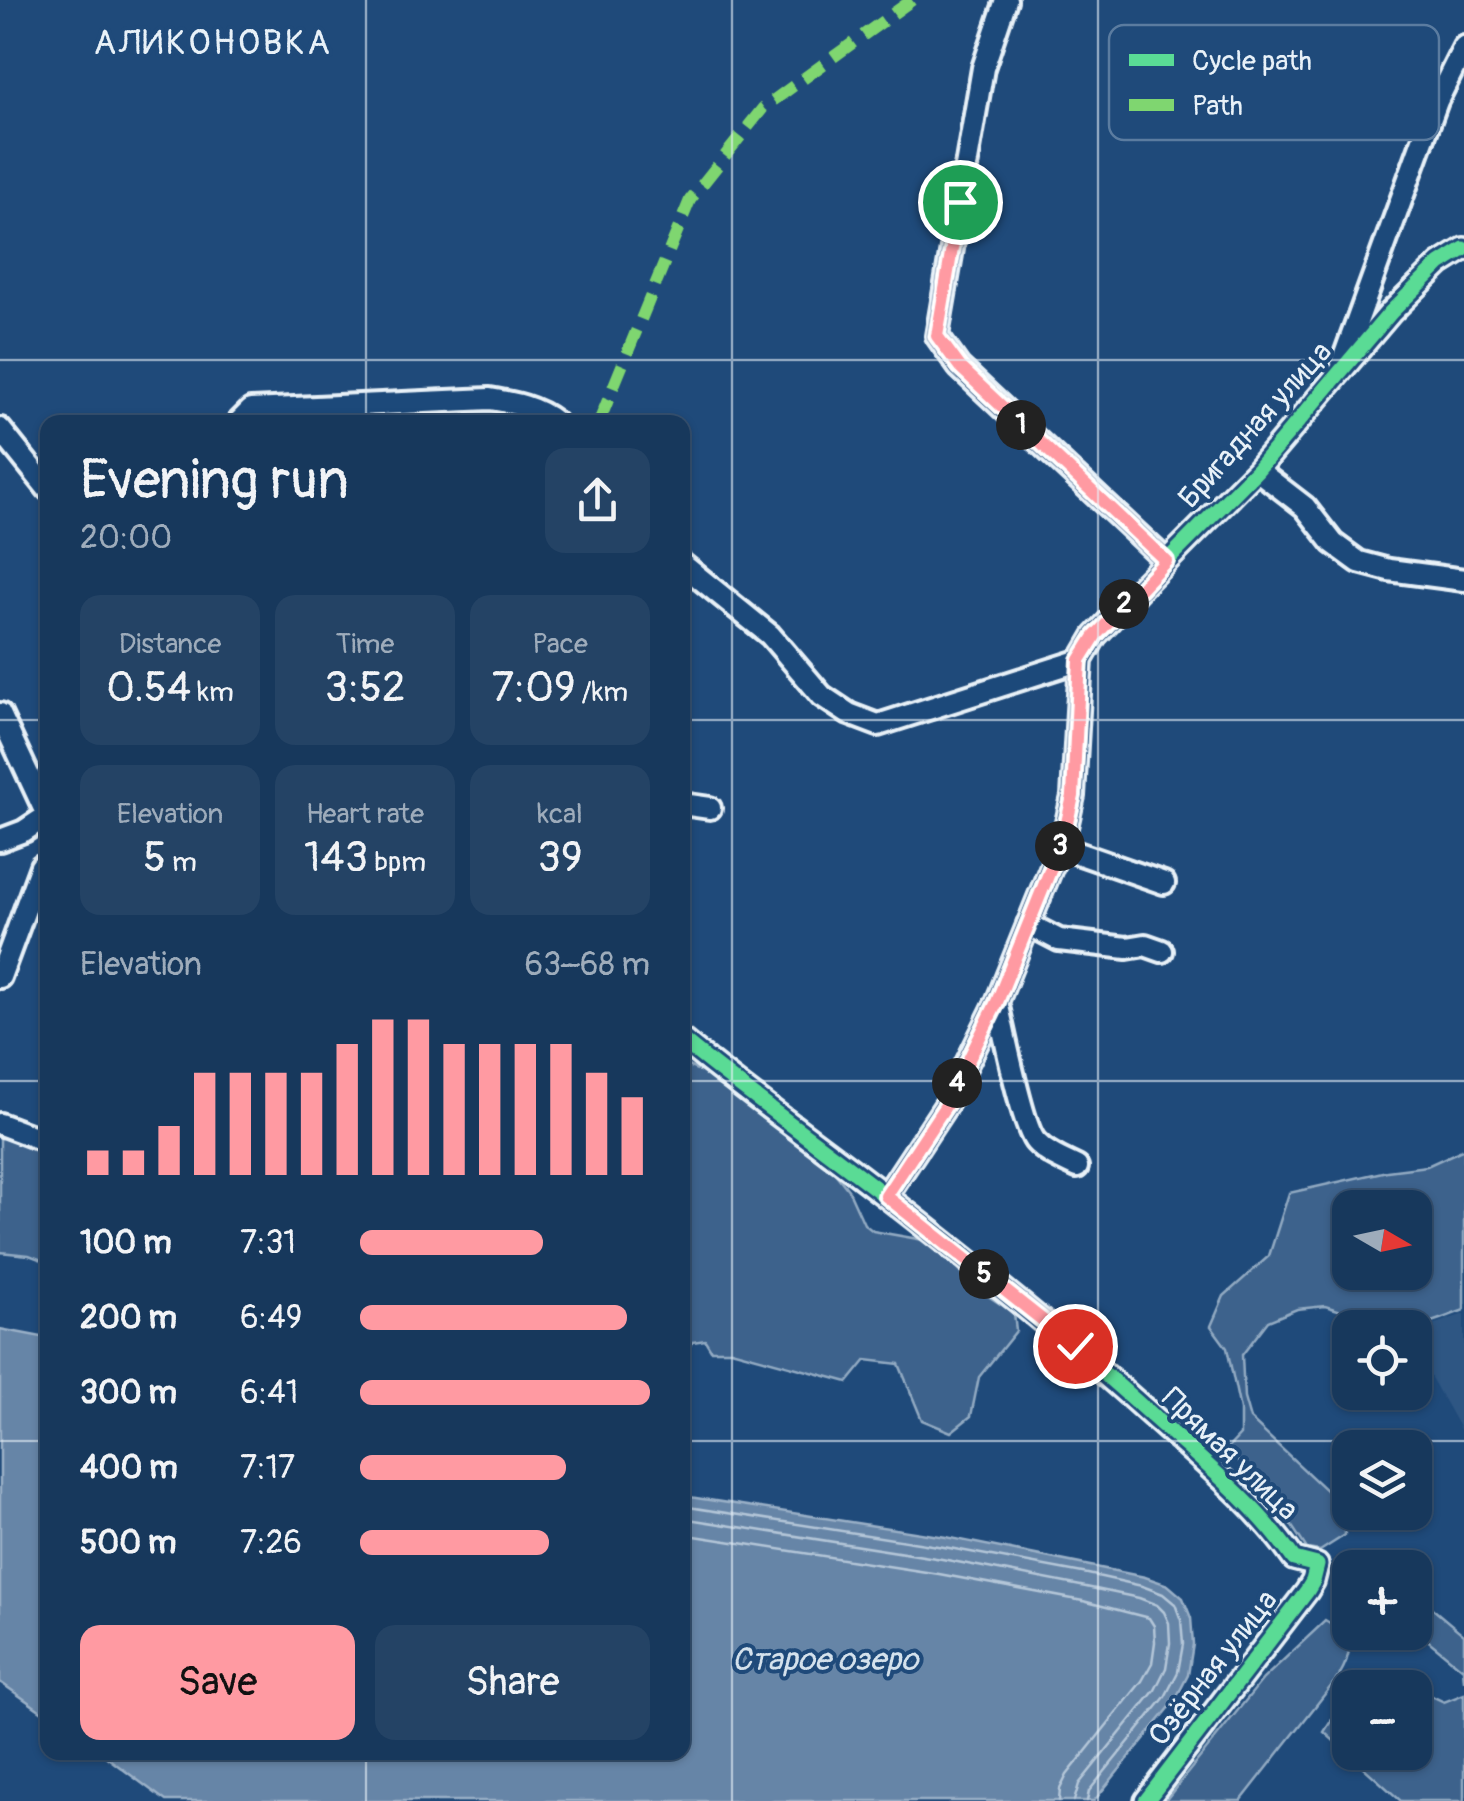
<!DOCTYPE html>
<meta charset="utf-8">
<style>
body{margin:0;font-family:Pangolin,sans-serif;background:#244365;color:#f1f3f6;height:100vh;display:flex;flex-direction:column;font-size:38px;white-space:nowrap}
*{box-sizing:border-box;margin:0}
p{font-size:32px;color:#9eacbb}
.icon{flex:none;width:55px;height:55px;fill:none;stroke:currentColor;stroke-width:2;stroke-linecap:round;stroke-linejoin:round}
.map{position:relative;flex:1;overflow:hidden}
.drawer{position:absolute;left:40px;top:415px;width:650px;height:1345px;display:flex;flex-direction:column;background:#17385c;border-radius:20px;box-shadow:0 2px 8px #0004,0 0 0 2px #365272}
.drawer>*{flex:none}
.needle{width:65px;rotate:99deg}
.controls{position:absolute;left:1332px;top:1190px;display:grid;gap:20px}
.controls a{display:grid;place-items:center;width:100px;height:100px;border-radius:20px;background:#17385c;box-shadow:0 2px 8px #0004,0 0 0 2px #365272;font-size:50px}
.pin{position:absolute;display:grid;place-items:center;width:85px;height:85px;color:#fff;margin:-42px;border:5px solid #fff;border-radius:50%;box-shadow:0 2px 10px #0007}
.km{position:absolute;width:50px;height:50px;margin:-25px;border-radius:50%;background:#222;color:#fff;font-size:28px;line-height:50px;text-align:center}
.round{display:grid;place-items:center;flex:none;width:105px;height:105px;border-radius:20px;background:#244365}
.head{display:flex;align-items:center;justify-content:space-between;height:170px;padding:0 40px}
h1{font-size:55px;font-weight:600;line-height:75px}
.figures{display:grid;grid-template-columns:repeat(3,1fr);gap:15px;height:170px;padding:10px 40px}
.figures div{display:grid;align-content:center;border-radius:20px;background:#244365;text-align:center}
.figures b{font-size:42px;font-weight:600}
.figures small{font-size:28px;font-weight:400}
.figures p{font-size:28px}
.chart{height:280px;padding:20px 40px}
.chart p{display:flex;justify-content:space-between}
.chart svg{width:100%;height:180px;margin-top:10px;stroke:#ff9aa2;stroke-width:6}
.button{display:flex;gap:20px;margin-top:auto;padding:20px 40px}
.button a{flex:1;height:115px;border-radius:20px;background:#ff9aa2;color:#111;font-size:40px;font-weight:600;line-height:115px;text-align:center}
.button a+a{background:#244365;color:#f1f3f6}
ul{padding:0 40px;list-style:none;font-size:32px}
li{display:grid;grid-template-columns:160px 120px 1fr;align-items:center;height:75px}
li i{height:25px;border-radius:12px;background:#ff9aa2}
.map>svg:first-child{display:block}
.built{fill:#2e5683}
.green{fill:#3c628c;stroke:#92aac2;stroke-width:2.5;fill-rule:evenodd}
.water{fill:#6685a7;stroke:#9ab0c7;stroke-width:2.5}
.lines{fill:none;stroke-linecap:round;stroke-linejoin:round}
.shore{stroke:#b4c6d8;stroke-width:2.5}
.minor-casing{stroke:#e8f1f8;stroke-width:28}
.minor{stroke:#1f4a7a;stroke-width:20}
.quiet{stroke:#7fd670;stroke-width:12;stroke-dasharray:25 12;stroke-linecap:butt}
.cycleway-casing{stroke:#1f4a7a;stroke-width:21}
.cycleway{stroke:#5adb95;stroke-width:15}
.route-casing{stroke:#fff;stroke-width:20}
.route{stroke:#ff9aa2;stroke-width:12}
.grid{fill:none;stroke:#e8f1f8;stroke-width:2.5;stroke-opacity:0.55}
.labels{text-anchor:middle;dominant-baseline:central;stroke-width:8;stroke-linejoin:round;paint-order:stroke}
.street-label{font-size:30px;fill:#e8f1f8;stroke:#1f4a7a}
.water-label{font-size:32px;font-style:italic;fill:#d4e1ec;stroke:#1f4a7a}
.quarter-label{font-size:35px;letter-spacing:2.5px;fill:#e8f1f8;stroke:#1f4a7a}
.key{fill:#1f4a7a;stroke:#5b7ca0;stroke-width:2.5}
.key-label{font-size:28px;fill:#e8f1f8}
</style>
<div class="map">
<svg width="1464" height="1801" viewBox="0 0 1464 1801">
<rect width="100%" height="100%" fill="#1f4a7a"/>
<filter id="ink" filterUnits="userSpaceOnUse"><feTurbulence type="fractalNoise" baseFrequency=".01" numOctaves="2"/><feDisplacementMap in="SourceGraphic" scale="20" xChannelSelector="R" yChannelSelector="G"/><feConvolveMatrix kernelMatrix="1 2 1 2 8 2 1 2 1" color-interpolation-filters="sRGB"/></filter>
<g filter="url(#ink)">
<!-- built -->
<path class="built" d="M1464 1314V1436L1415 1349V1331Z"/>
<!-- green -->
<path class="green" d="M683 1064 709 1075 827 1163 849 1191 864 1224 873 1231 929 1241 979 1290 1014 1313 1016 1331 979 1377 971 1416 951 1432 922 1420 899 1364 866 1360 848 1382 731 1350H711L705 1340 693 1342 686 1351 683 1369Z
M0 1121 40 1126 47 1124V1262L29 1255 0 1252Z
M1464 1149V1310C1443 1318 1420 1328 1398 1328L1325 1306 1297 1309 1268 1321 1242 1355 1244 1398 1250 1419 1344 1507 1345 1535 1320 1551 1307 1549 1272 1496 1227 1449 1240 1435V1410L1227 1348 1211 1326 1224 1296 1269 1256 1289 1193 1387 1171 1427 1166ZM1350 1208H1415V1272H1350Z
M1415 1594 1464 1635V1681L1463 1669 1415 1630Z
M1325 1621C1353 1637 1355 1648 1339 1676L1241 1801H1165L1263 1679Z
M1415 1688 1444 1702 1464 1694V1801H1401L1324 1732 1350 1691V1752H1415Z"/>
<!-- water -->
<path class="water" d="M0 1329 47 1338V1715L0 1682Z
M683 1496 946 1537 1145 1577 1168 1585 1183 1598 1191 1618 1193 1644 1188 1675 1174 1702 1094 1801H166L101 1753 682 1752Z"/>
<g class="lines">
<!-- shore -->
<path class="shore" d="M682 1506 944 1547 1088 1574 1142 1586 1163 1594 1175 1604 1181 1620 1183 1644 1178 1672 1165 1697 1089 1791 1087 1801
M682 1518 942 1559 1086 1587 1139 1598 1157 1605 1164 1612 1169 1623 1170 1643 1166 1668 1155 1690 1079 1784 1074 1801
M682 1534 939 1574 1083 1601 1149 1618 1154 1626 1155 1642 1152 1663 1142 1681 1067 1775 1060 1789 1059 1801"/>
<!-- minor casing -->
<g class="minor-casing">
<path id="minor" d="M1006 0 983 68 937 336 959 367 1166 561
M1342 363 1437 101 1464 47
M239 422 251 410 490 399C514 403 536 407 555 422
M0 429 48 489
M1257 470 1305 507 1333 543 1359 562 1389 570 1464 580
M682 564 770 635 822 696 849 714 878 725 1081 660
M0 714 47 815
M682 804 710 808
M0 840 24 831 48 815
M1060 847 1164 883
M1028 924 1059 940 1127 948 1145 945 1162 951
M0 977 41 866
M997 1002C1003 1027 1022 1127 1036 1142 1047 1154 1063 1160 1077 1167
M682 1040C749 1095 819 1144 887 1197 977 1267 1066 1338 1150 1414 1201 1460 1255 1503 1294 1559L1317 1565 1313 1581 1307 1591 1146 1801
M0 1124 48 1142
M886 1196 948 1102 997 1002 1064 836 1073 796 1081 660 1095 636 1139 589 1257 470 1391 312 1440 264 1464 249"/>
</g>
<!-- minor -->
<use href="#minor" class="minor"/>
<!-- quiet -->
<path class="quiet" d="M599 422 690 200 763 108 912 0"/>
<!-- cycleway casing -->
<g class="cycleway-casing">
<path id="cycleway" d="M682 1040C749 1095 819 1144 887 1197 977 1267 1066 1338 1150 1414 1201 1460 1255 1503 1294 1559L1317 1565 1313 1581 1307 1591 1146 1801
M886 1196 948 1102 997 1002 1064 836 1073 796 1081 660 1095 636 1139 589 1257 470 1391 312 1440 264 1464 249"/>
</g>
<!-- cycleway -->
<use href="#cycleway" class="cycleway"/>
</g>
</g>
<g class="lines" filter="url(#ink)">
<!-- route casing -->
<g class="route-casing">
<path id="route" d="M960 202 937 336 960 367 1166 561 1095 636 1080 660 1073 796 1064 836 997 1002 948 1102 886 1196 1075 1346"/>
</g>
<!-- route -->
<use href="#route" class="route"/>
</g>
<!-- grid -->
<path class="grid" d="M366 0V422M732 0V1801M1098 0V1801M0 360H1464M0 720H48M682 720H1464M0 1081H48M682 1081H1464M0 1441H48M682 1441H1464M366 1752V1801"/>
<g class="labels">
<!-- street labels -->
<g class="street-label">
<text transform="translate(1255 425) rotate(-48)">Бригадная улица</text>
<text transform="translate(1230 1454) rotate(44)">Прямая улица</text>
<text transform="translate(1213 1668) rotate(-52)">Озёрная улица</text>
</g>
<!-- water labels -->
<g class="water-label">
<text x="825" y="1660">Старое озеро</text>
</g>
<!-- quarter labels -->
<g class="quarter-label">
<text x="213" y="43">АЛИКОНОВКА</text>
</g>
</g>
<!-- legend -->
<rect x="1109" y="25" width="330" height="115" rx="15" class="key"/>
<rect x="1129" y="54" width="45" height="12" fill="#5adb95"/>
<rect x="1129" y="99" width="45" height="12" fill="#7fd670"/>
<g class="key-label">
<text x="1192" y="70">Cycle path</text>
<text x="1192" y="115">Path</text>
</g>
</svg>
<div class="controls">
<a><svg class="needle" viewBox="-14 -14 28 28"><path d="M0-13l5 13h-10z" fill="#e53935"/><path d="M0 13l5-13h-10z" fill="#9eacbb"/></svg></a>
<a><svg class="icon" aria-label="locate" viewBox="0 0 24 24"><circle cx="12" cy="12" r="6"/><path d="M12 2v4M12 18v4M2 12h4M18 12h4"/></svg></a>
<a><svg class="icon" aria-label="layers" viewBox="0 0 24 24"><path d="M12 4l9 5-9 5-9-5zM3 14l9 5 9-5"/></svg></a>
<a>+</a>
<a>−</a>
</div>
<div class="pin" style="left:960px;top:202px;background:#1e9e55"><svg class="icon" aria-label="arrive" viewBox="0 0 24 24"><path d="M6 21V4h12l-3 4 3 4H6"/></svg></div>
<div class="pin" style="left:1075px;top:1346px;background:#d93025"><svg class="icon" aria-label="check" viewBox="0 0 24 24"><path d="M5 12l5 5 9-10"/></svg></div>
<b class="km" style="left:1021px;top:425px">1</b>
<b class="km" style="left:1124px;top:604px">2</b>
<b class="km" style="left:1060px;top:846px">3</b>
<b class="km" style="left:957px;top:1083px">4</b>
<b class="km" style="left:984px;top:1274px">5</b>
<section class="drawer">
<div class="head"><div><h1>Evening run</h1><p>20:00</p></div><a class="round"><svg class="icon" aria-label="share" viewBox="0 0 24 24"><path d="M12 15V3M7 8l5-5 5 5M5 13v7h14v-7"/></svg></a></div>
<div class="figures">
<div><p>Distance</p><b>0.54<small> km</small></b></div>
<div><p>Time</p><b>3:52</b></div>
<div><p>Pace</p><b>7:09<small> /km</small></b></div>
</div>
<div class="figures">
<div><p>Elevation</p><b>5<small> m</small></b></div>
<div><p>Heart rate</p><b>143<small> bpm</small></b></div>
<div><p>kcal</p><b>39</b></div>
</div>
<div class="chart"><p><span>Elevation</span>63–68 m</p>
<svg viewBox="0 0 160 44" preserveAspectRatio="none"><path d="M5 44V38M15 44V38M25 44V32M35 44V19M45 44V19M55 44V19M65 44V19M75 44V12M85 44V6M95 44V6M105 44V12M115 44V12M125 44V12M135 44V12M145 44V19M155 44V25"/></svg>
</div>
<ul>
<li><b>100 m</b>7:31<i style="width:63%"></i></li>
<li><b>200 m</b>6:49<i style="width:92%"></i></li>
<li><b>300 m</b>6:41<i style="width:100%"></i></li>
<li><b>400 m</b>7:17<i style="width:71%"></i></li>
<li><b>500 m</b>7:26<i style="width:65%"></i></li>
</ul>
<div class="button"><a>Save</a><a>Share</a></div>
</section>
</div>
